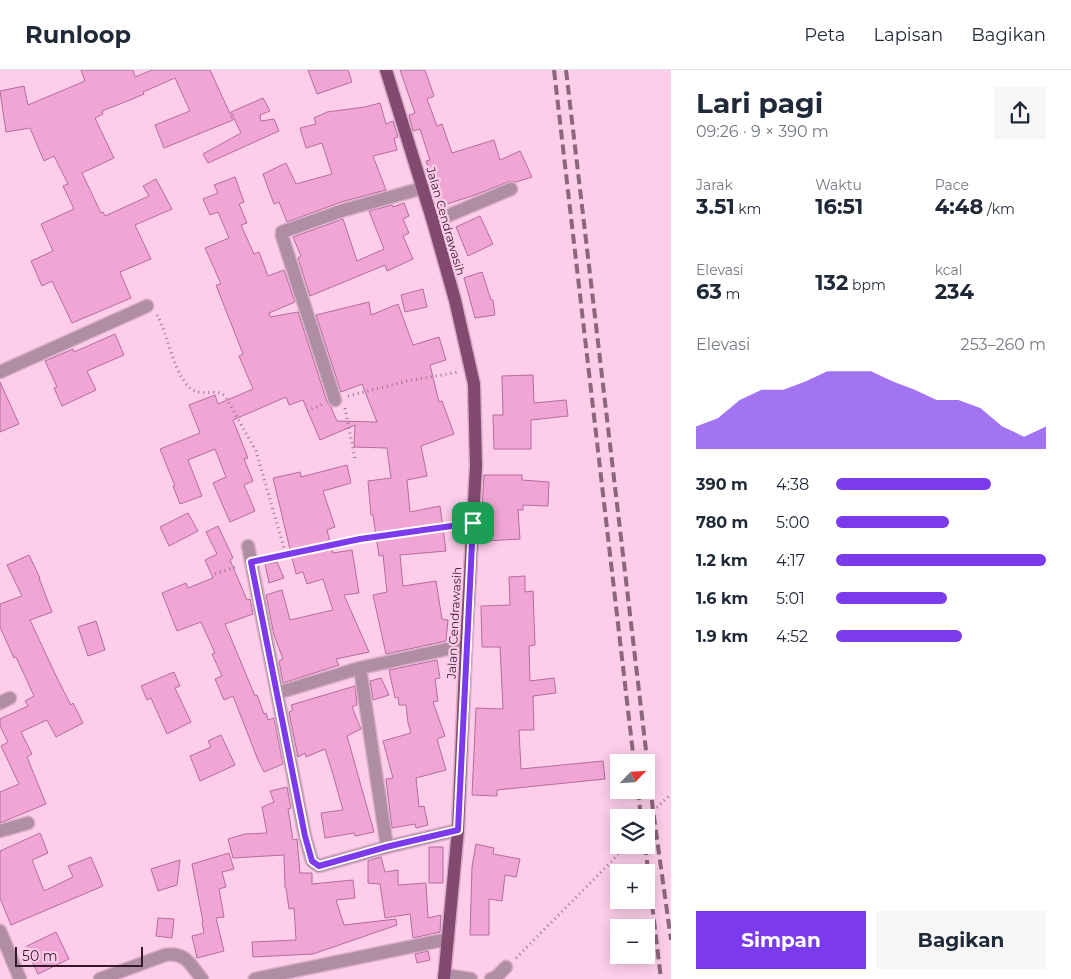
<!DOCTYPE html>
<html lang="id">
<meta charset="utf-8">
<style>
body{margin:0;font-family:Montserrat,sans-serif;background:#f6f6f7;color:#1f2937;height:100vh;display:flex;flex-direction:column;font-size:19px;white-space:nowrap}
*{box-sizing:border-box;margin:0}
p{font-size:16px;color:#747a83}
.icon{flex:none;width:28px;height:28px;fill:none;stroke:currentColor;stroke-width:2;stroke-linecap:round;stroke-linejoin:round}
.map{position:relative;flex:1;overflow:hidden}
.side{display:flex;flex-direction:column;background:#fff;width:400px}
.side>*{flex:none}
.needle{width:32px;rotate:65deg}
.buttons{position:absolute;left:610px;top:684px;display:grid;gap:10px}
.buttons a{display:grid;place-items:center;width:45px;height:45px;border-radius:0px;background:#fff;box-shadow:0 2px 12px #0003;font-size:25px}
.scale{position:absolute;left:15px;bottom:12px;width:128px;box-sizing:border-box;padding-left:5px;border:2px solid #34182b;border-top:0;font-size:14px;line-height:18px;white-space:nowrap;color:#34182b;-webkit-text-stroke:4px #fdcdea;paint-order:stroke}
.pin{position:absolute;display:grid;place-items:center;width:42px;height:42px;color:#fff;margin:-21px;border-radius:10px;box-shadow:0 2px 8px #0006}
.round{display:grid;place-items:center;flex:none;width:52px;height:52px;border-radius:0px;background:#f6f6f7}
.headline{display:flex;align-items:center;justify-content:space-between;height:85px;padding:0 25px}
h1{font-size:28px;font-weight:700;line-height:38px}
.figures{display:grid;grid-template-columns:repeat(3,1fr);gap:8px;height:85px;padding:5px 25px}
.figures div{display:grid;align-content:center}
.figures b{font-size:21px;font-weight:700}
.figures small{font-size:14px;font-weight:400}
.figures p{font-size:14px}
.chart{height:140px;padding:10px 25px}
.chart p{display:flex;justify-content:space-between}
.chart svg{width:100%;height:90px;margin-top:5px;fill:#7c3aed;opacity:.7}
.cta{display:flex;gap:10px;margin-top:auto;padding:10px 25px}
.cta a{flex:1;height:58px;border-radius:0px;background:#7c3aed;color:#fff;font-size:20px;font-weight:700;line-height:58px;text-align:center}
.cta a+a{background:#f6f6f7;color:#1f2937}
ul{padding:0 25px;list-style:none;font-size:16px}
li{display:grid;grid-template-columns:80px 60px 1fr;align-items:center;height:38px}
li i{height:12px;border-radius:6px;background:#7c3aed}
header{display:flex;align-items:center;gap:30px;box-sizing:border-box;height:70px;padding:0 25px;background:#fff;border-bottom:1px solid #e0e1e3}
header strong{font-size:24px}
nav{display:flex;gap:28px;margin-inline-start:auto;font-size:18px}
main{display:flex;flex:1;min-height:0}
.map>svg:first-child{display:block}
.building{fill:#f1a5d5;stroke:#b46d9c}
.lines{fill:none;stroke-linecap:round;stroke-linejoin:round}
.minor-casing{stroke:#d9acc8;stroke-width:15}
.major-casing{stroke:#d9acc8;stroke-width:15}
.path{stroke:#9b758d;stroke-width:3;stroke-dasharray:1 4;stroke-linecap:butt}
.minor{stroke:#af8da2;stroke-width:12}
.major{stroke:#834a70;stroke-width:12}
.rail{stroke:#8b667d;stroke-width:4;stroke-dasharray:10 5;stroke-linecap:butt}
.route-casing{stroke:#fff;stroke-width:10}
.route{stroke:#7c3aed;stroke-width:6}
.labels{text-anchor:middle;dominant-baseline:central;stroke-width:4.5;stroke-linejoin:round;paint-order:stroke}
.street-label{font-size:12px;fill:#34182b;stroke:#fdcdea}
</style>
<header>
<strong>Runloop</strong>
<nav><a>Peta</a><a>Lapisan</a><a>Bagikan</a></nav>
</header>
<main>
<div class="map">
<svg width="671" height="909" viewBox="0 0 671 909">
<rect width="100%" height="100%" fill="#fdcdea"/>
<!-- building -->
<path class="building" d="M81 0H133L135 7 152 0H210L233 50 164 78 155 55 190 41 175 8 143 22 144 24 130 30 102 41 103 44 95 48 114 88 82 103 101 143 103 142 105 146 149 126 143 116 156 109 172 139 135 155 151 189 120 202 131 228 72 253 52 211 42 216 31 191 53 181 41 154 74 139 63 116 68 114 54 86 44 91 30 58 6 62 0 21 24 16 28 35 85 11Z
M308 0H348L352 12 317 24Z
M400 0H425L434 26 427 29 437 56 442 54 452 83 494 70 500 90 520 81 532 107 516 112H508L475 125 441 136 426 91 430 90 420 59 413 61 409 45 415 43Z
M263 28 270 41 260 45 261 51 274 49 279 61 208 93 203 84 241 63 231 42Z
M380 33 386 54 393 51 398 67 394 68 397 80 373 86 386 120 341 132 287 152 279 132 274 134 263 104 286 93 296 114 332 104 322 73 306 78 300 58 316 54 314 48 327 42 365 37Z
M235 107 244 132 239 134 247 153 241 155 254 184 259 182 268 206 284 200 295 232 269 243 270 247 298 242 327 332 331 337 337 351 377 352 362 314 341 322 316 245 369 232 371 245 398 234 413 275 439 267 446 290 430 295 439 332 442 331 454 364 421 376 427 406 407 410 410 442 440 436 446 481 400 485 403 516 436 511 442 549 448 550 446 571 386 584 373 525 387 522 383 485 379 486 373 445H371L368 411 391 408 387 378 354 377 355 355 320 370 303 330 289 335 286 327 233 350 248 388 244 389 253 411 244 415 255 441 230 452 213 413 226 407 215 379 188 390 202 426 180 434 173 416H175L160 379 200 363 189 335 215 325 218 334 253 319 239 286 243 284 216 215 221 214 205 178 229 168 218 142 210 145 203 129 218 123 214 115Z
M404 133 409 146 403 149 409 163 403 166 413 189 387 201 385 195 310 226 298 188 301 186 293 167 343 149 357 191 384 179 369 141 392 135 393 137Z
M480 146 493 174 468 186 456 157Z
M482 202 491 230H493L495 245 475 248 464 208Z
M423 219 427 237 405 242 401 225Z
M115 264 124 285 87 301 96 320 62 336 54 318 57 317 45 291 73 279 74 282Z
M533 305 534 333 566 330 568 346 531 350V379H494L493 345H503L502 306Z
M0 312 19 354 0 362Z
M347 395 351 413 323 421 335 457 327 460 333 483 352 480 359 523 344 525 369 582 336 589 339 595 283 613 279 591 283 589 274 565 266 525 282 520 290 550 333 540 323 509 307 514 303 502 296 504 273 408 300 402 301 407Z
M484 405H522V410L549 412 548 436 523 435V440H518L520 469 486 471 483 440H482Z
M188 443 198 461 169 476 160 457Z
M218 456 233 488 230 490 247 530 250 529 253 544 225 554 255 626 257 625 264 644 266 643 268 650 274 648 283 694 264 702 258 690 233 626 224 630 215 609 222 606 212 584 215 583 201 552 177 561 162 523 186 513 188 518 213 508 205 490 217 484 206 462Z
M29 485 40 508H39L52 542 30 550 57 608 71 635 73 633 83 653 56 667 47 650 21 662 32 684 27 687 46 734 0 753V722L19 714 1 676 8 672 0 656V649L28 636 25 631 34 626 16 587 14 588 0 557V534L22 526 7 495Z
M277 492 284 508 269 513 265 494Z
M525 506V522L533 521 535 575 529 576 530 611 554 608 556 623 533 626 534 660H519L521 699 603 691 605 709 497 720V726L472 725 476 638 503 639 500 577H482L481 536 510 535 509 507Z
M96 551 105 580 88 586 78 557Z
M437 590 440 608 435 609 438 631 433 632 445 666 437 669 446 700 416 708 419 737 424 736 428 755 416 758 415 754 392 758 386 709 393 708 383 671 411 663 408 653 406 635H399L398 627 395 628 389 600Z
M174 602 180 616 175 618 191 652 167 664 151 628 147 630 141 616Z
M381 608 389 625 373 630 370 611Z
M355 616 357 635 352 637 361 659 347 666 374 762 355 766 354 763 325 768 321 743 343 740 332 701 325 679 306 687 305 683 298 687 289 642 293 640 291 635Z
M221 665 235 695 200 711 190 686 211 677 208 671Z
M287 717 291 738 288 739 293 770 297 769 300 803H312V814L353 810 355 828 336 830 344 855 396 849 397 855 313 884 253 887 252 872 296 870 294 838 289 839 286 818H285L284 785 233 788 228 769 245 764 267 763 262 737 274 732 270 721Z
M40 763 48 783 32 790 44 821 73 807 68 796 91 787 103 816 11 855 0 828V781Z
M476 774 494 778 493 784 520 789 516 807 505 805 502 831 489 829V865H470L472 797Z
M429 777H443V813H429Z
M229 783 234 799 222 802 226 817 219 819 224 847 216 848 224 881 197 888 192 866 204 863 202 852H203L192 794Z
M381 787 385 802 398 800V815L426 813 428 848 441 845 440 862 413 868 410 844 385 848 380 814 368 813V791Z
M180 790 177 815 158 821 151 799Z
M158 848 174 849 172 868 156 866Z
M56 862 69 889 38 904 25 877Z
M428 881 430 890 417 893 415 884Z"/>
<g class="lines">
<!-- minor casing -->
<g class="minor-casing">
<path id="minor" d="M433 152 511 119
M0 302 147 236
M335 330 282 166V162L344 140 423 118
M248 476 277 623
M360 598 387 777
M0 633 10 628
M458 760 387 777 319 796 312 791 305 766 277 623 360 598 466 575
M0 761 28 753
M0 861 20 909
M444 905 471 909
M100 909 165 885C186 882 190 894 202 909
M255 909 448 869
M491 909 496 907 506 897"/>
</g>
<!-- major casing -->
<g class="major-casing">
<path id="major" d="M386 0 433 152 455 230 474 314 476 396 466 575 458 760 444 909"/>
</g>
<!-- path -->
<path class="path" d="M157 245C168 263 175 313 195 321 204 325 217 319 225 326L256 381 286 485
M348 326 407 311 459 302
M345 338 355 389
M307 341 323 334
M263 489 360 469 459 455
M215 504 238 496
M646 748 671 724
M516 888 613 790 625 775"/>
<!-- minor -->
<use href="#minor" class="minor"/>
<!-- major -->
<use href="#major" class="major"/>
<!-- rail -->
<path class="rail" d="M554 0 634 692
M566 0 653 740 671 870
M638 720 641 748
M645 775 661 909"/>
</g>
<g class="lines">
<!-- route casing -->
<g class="route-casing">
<path id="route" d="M473 453 458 760 386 777 319 796 312 791 305 766 251 492 360 469Z"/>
</g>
<!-- route -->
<use href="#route" class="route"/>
</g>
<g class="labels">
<!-- street labels -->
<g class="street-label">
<text transform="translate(446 151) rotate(74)">Jalan Cendrawasih</text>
<text transform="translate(454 553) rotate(-87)">Jalan Cendrawasih</text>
</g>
</g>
</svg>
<div class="buttons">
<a><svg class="needle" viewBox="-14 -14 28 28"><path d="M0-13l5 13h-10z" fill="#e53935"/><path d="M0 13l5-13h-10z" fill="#747a83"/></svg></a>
<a><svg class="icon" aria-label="layers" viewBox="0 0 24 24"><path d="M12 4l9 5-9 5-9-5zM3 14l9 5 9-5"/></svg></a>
<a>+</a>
<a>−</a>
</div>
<div class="scale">50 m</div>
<div class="pin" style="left:473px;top:453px;background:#1e9e55"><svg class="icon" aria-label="arrive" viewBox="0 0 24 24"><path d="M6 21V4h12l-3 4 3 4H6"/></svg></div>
</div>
<section class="side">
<div class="headline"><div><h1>Lari pagi</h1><p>09:26 · 9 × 390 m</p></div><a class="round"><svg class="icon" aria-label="share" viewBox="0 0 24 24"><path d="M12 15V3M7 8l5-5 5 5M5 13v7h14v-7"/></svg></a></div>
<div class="figures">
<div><p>Jarak</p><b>3.51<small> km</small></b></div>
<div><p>Waktu</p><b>16:51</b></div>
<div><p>Pace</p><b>4:48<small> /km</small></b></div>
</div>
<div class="figures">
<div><p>Elevasi</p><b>63<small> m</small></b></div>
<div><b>132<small> bpm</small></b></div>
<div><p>kcal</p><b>234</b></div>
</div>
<div class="chart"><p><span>Elevasi</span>253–260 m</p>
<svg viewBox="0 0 160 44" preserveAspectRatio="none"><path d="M0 44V33L10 29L20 20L30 15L40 15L50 11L60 6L70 6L80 6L90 11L100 15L110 20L120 20L130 24L140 33L150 38L160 33V44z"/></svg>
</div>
<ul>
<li><b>390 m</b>4:38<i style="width:74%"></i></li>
<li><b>780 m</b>5:00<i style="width:54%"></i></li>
<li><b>1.2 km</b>4:17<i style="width:100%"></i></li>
<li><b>1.6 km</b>5:01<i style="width:53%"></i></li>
<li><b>1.9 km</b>4:52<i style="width:60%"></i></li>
</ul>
<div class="cta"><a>Simpan</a><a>Bagikan</a></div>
</section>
</main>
